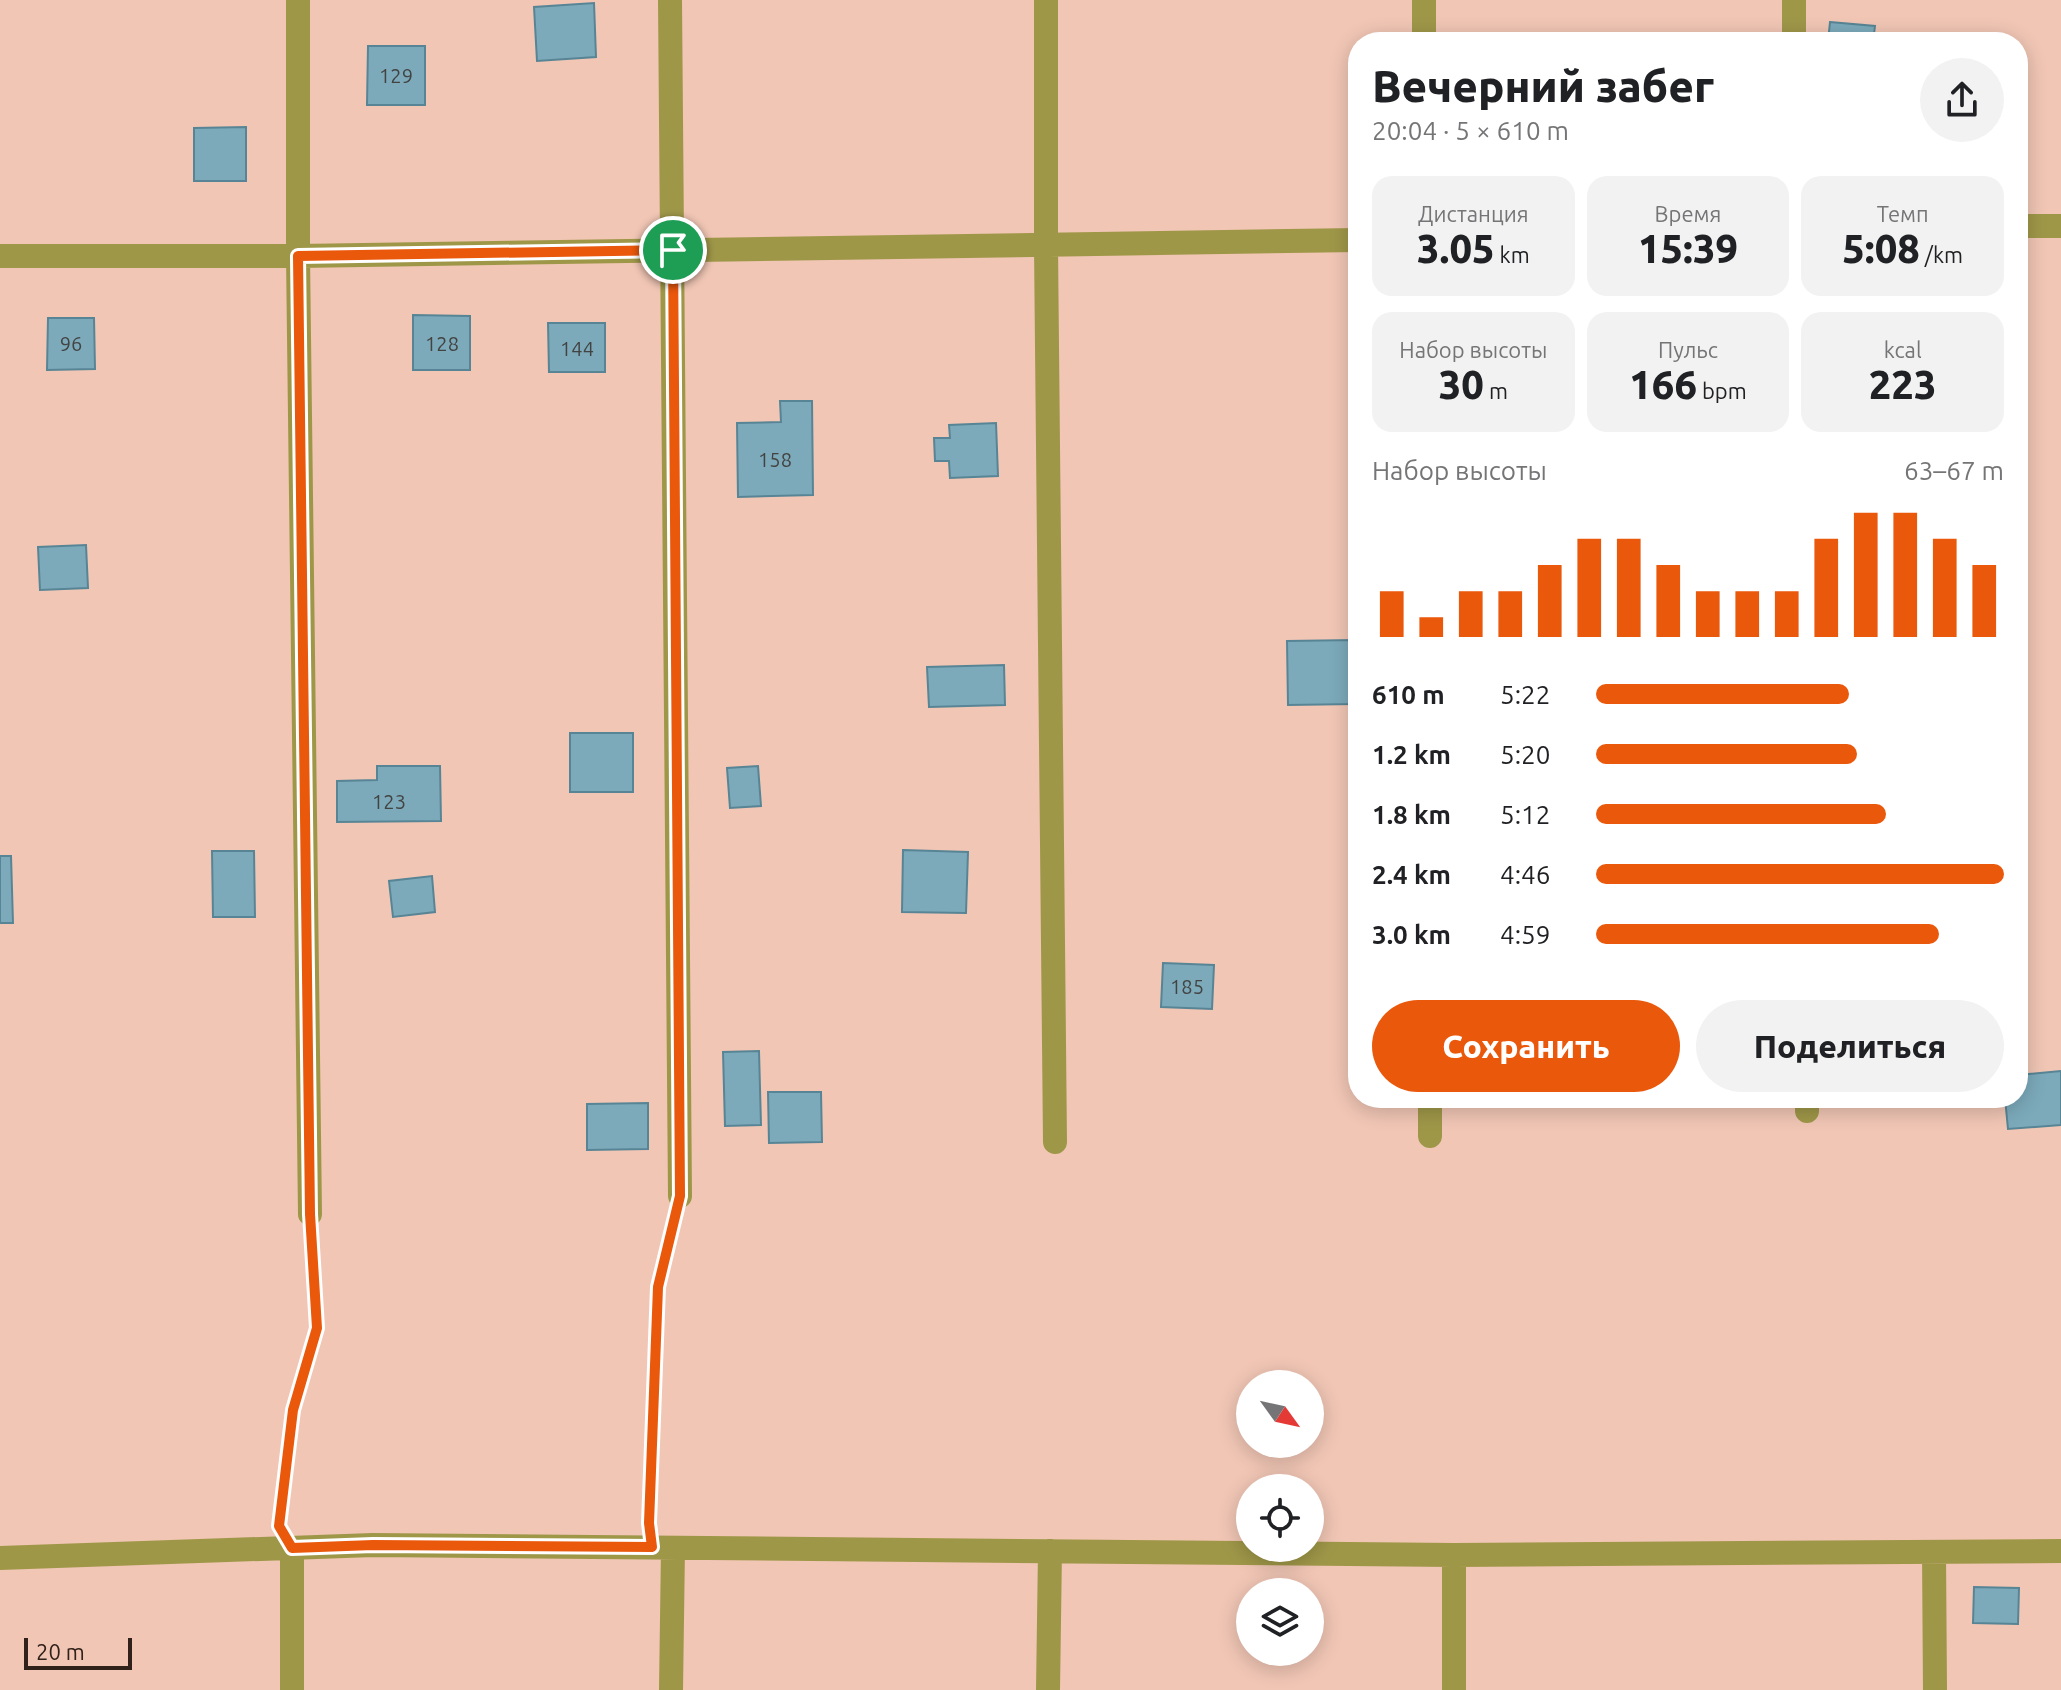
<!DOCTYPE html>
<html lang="ru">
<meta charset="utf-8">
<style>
body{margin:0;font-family:Ubuntu,sans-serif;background:#f2f2f2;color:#202124;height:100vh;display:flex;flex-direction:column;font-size:30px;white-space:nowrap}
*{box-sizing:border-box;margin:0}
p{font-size:26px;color:#757577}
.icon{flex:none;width:44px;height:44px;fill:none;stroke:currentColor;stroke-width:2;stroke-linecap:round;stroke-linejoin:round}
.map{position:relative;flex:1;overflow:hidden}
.sheet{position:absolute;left:1348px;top:32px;width:680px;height:1076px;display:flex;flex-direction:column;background:#fff;border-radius:32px;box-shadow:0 4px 20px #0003}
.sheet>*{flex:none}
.needle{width:52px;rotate:123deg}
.fabs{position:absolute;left:1236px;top:1370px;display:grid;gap:16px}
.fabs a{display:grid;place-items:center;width:88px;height:88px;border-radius:50%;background:#fff;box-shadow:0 4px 20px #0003;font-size:40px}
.scale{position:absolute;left:24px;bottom:20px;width:108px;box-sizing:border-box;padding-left:8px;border:4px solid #30211a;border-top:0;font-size:22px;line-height:28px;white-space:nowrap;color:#30211a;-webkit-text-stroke:6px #f1c6b5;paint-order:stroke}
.pin{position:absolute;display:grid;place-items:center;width:68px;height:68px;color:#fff;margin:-34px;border:4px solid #fff;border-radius:50%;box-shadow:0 2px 8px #0007}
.round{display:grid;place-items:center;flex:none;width:84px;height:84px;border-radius:42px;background:#f2f2f2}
.head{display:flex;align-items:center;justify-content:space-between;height:136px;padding:0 24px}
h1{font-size:44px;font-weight:800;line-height:60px}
.stats{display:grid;grid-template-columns:repeat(3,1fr);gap:12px;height:136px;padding:8px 24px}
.stats div{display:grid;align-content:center;border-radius:20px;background:#f2f2f2;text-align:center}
.stats b{font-size:40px;font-weight:800}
.stats small{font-size:22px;font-weight:400}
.stats p{font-size:22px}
.chart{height:224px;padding:16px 24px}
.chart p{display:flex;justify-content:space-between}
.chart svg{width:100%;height:144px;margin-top:8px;stroke:#ea580c;stroke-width:6}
.primary-button{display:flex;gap:16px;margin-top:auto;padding:16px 24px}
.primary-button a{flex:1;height:92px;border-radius:48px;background:#ea580c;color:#fff;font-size:32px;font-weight:800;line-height:92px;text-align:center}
.primary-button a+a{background:#f2f2f2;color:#202124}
ul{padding:0 24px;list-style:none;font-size:26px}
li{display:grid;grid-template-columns:128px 96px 1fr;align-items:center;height:60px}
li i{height:20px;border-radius:10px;background:#ea580c}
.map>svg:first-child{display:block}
.building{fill:#7caabb;stroke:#588595;stroke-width:2}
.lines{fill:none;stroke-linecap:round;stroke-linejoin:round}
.path{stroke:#b29082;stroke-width:5;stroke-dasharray:8 4;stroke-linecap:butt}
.minor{stroke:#9f9748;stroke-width:24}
.route-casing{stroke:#fff;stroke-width:16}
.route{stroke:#ea580c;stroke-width:10}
.labels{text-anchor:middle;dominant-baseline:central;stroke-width:6;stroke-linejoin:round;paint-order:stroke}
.number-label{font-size:20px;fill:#434342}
</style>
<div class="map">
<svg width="2061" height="1690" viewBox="0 0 2061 1690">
<rect width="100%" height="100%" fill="#f1c6b5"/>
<!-- building -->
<path class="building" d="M594 3 596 57 537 61 534 7Z
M1830 22 1875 26 1873 42H1828Z
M368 46H425V105H367Z
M246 127V181H194V128Z
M413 315 470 316V370H413Z
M48 318H94L95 369 47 370Z
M548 323H605V372H549Z
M780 401H812L813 495 738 497 737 423 781 422Z
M996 423 998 476 950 478 949 461H935L934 438H950L949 425Z
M86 545 88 588 40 590 38 547Z
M1355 640V704L1288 705 1287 641Z
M1004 665 1005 705 929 707 927 667Z
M570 733H633V792H570Z
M377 766H440L441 821 337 822V781L377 780Z
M758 766 761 806 730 808 727 768Z
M903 850 968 852 966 913 902 912Z
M212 851H254L255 917H213Z
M0 856H11L13 923H0Z
M432 876 435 912 393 917 389 881Z
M1163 963 1214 965 1212 1009 1161 1007Z
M759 1051 761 1125 725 1126 723 1052Z
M2061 1071V1125L2008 1129 2005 1098H2018V1075Z
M768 1092H821L822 1142 769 1143Z
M648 1103V1149L587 1150V1104Z
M1974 1587 2019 1588 2018 1624 1973 1623Z"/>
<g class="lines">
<!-- path -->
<path class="path" d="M280 1520 293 1410 317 1328 312 1243
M650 1520 658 1287 673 1224"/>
<!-- minor -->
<path class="minor" d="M298 0V256L310 1214
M670 0 680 1196
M1046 0V246L1055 1142
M1794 0V42
M1424 42V0
M2018 226H2061
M0 256H298L1358 240
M1430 1098V1136
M1807 1098V1111
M1934 1552 1935 1690
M0 1558 373 1545 1454 1555 2061 1551
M292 1690V1548
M671 1690 673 1548
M1048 1690 1050 1551
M1454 1690V1555"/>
</g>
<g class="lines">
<!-- route casing -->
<g class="route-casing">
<path id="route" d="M673 250 680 1196 658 1287 649 1523 652 1547 373 1545 292 1548 279 1526 293 1410 317 1328 310 1214 298 256Z"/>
</g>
<!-- route -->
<use href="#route" class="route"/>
</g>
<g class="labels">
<!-- number labels -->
<g class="number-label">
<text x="396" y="75">129</text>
<text x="71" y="343">96</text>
<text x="442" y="343">128</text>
<text x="577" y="348">144</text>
<text x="775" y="459">158</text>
<text x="389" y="801">123</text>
<text x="1187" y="986">185</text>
</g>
</g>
</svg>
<div class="fabs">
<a><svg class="needle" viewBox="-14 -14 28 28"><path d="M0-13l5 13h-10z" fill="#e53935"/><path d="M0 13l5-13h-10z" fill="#757577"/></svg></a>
<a><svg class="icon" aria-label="locate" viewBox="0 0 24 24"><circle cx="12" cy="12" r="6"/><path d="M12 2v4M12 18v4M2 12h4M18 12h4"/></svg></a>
<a><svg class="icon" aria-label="layers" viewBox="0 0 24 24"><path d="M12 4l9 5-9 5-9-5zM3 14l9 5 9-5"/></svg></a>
</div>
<div class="scale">20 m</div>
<div class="pin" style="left:673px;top:250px;background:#1e9e55"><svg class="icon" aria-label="arrive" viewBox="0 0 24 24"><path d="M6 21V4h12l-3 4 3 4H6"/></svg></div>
<section class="sheet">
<div class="head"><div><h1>Вечерний забег</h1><p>20:04 · 5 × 610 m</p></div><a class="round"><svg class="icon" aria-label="share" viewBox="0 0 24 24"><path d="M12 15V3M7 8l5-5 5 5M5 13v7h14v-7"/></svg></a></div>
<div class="stats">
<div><p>Дистанция</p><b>3.05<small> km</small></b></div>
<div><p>Время</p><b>15:39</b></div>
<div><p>Темп</p><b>5:08<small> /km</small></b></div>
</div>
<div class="stats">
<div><p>Набор высоты</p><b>30<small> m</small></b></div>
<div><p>Пульс</p><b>166<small> bpm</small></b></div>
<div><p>kcal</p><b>223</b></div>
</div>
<div class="chart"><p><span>Набор высоты</span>63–67 m</p>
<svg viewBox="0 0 160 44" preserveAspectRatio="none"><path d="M5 44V30M15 44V38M25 44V30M35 44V30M45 44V22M55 44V14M65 44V14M75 44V22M85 44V30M95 44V30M105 44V30M115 44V14M125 44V6M135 44V6M145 44V14M155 44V22"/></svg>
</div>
<ul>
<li><b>610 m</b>5:22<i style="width:62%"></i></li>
<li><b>1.2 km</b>5:20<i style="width:64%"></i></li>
<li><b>1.8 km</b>5:12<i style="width:71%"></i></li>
<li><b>2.4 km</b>4:46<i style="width:100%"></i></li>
<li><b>3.0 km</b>4:59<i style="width:84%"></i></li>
</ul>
<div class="primary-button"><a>Сохранить</a><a>Поделиться</a></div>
</section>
</div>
